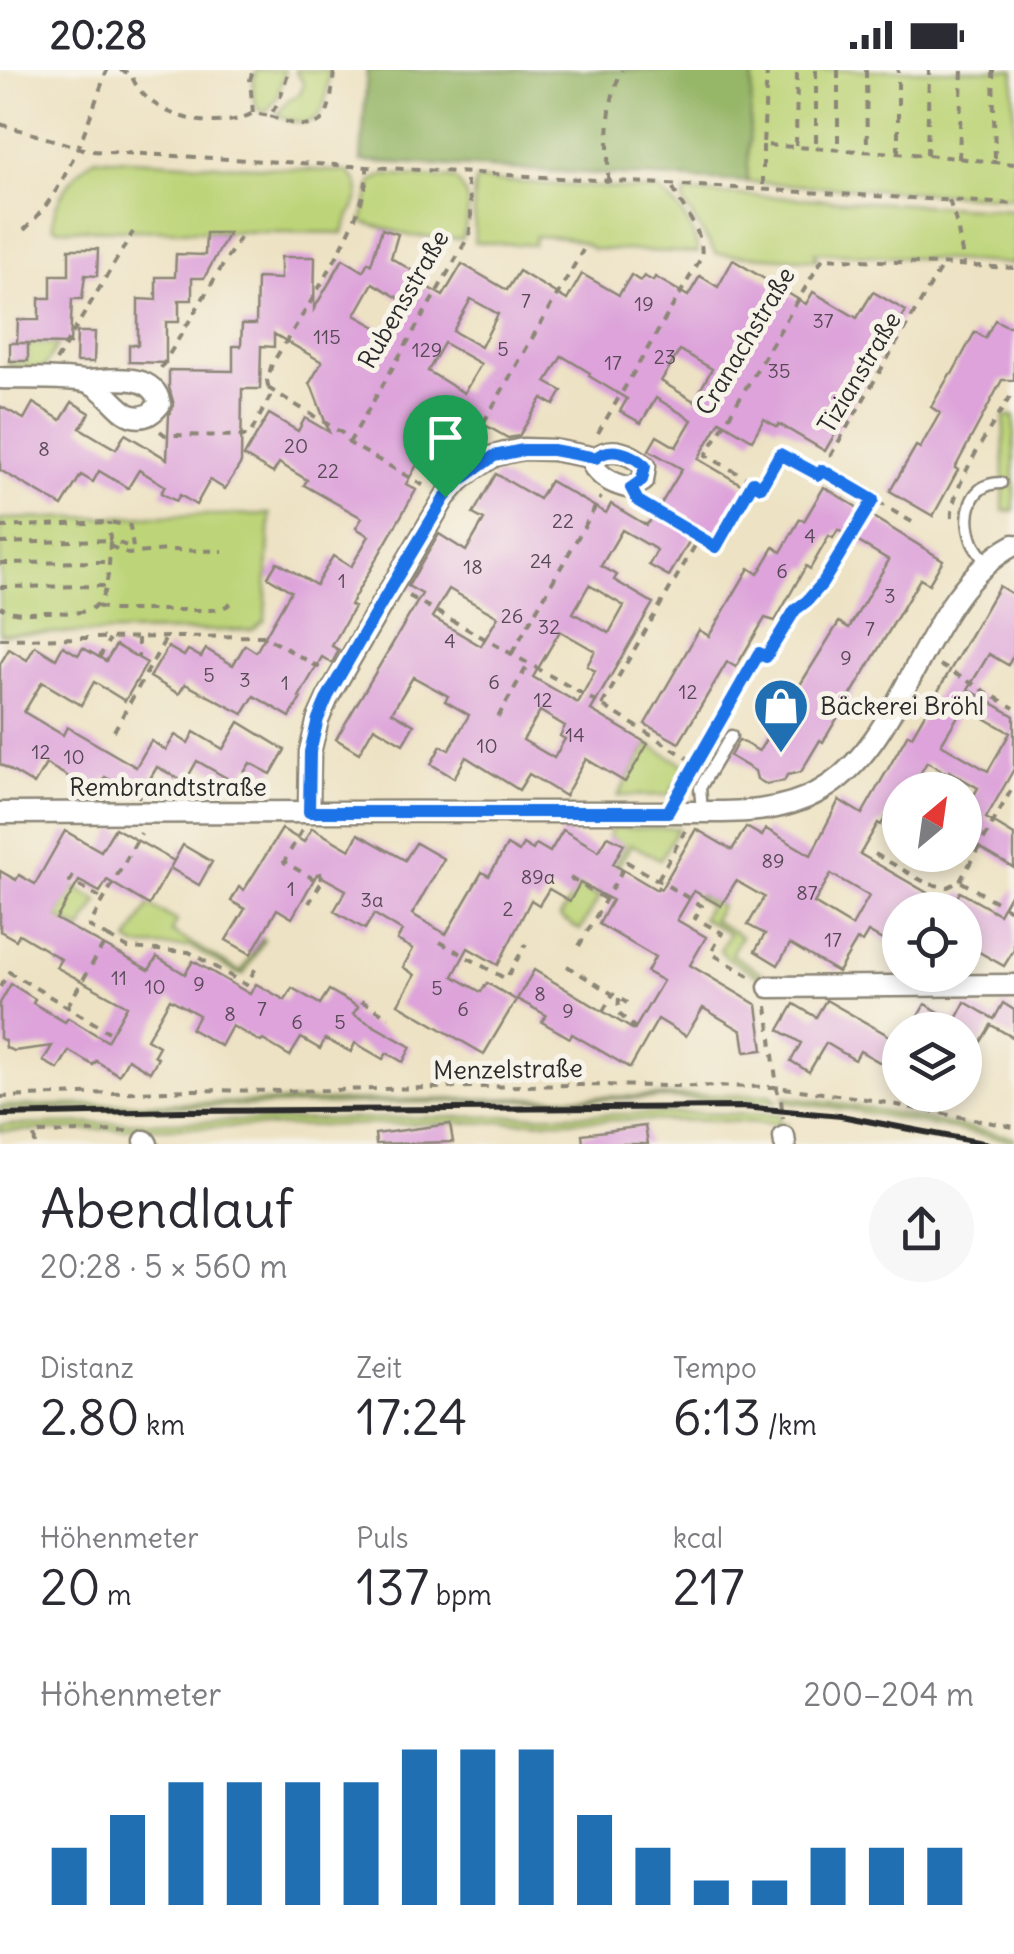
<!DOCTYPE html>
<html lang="de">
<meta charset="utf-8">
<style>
body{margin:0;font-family:Delius,sans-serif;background:#f7f7f7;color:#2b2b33;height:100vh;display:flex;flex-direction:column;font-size:38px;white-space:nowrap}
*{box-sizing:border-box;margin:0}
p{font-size:32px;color:#7c7c81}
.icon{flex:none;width:55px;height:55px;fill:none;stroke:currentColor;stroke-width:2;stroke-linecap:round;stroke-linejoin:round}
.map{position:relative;height:1074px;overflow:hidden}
.sheet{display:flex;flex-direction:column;background:#fff;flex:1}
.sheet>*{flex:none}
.needle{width:65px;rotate:29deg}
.buttons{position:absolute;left:882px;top:702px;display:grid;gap:20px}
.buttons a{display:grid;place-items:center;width:100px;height:100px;border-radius:50%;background:#fff;box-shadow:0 5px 15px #0003;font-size:50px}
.pin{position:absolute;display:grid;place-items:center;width:85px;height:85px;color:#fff;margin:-102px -42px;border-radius:50% 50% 50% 0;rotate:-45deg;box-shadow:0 0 10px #0007}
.pin .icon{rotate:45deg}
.round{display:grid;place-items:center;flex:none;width:105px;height:105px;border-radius:52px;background:#f7f7f7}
.overview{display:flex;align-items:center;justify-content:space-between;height:170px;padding:0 40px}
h1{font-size:55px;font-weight:600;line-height:75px}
.stats{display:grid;grid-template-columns:repeat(3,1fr);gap:15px;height:170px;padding:10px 40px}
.stats div{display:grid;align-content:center}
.stats b{font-size:50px;font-weight:600}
.stats small{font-size:28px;font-weight:400}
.stats p{font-size:28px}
.chart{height:280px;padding:20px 40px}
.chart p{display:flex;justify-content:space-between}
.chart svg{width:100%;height:180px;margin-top:10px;stroke:#1f6fb2;stroke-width:6}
.status{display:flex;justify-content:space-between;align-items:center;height:70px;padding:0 50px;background:#fff;direction:ltr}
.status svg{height:28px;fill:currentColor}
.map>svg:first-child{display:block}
.green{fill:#bdd478;stroke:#748052;stroke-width:2.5}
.forest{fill:#96b668;stroke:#60704a;stroke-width:2.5}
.building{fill:#dda3da;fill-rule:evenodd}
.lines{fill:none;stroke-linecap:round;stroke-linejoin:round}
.service-casing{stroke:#8c8677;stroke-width:15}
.minor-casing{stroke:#8c8677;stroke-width:25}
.path{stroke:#8c8677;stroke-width:4;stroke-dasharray:8 8;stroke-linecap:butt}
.service{stroke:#fff;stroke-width:10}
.minor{stroke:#fff;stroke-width:20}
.rail{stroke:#2b2b2b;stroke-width:6}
.route-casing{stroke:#fff;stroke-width:20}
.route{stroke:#1a73e8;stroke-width:12}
.labels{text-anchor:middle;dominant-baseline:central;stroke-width:10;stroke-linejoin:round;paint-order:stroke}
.number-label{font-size:20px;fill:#584957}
.street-label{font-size:25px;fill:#2b2b2b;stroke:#f7f3e8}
.poi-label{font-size:25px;fill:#2b2b2b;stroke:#f7f3e8;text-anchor:start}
</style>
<div class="status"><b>20:28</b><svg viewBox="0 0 49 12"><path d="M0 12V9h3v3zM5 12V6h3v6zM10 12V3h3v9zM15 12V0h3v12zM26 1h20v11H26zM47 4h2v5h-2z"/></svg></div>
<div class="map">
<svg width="1014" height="1074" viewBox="0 0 1014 1074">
<rect width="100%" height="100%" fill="#f7f3e8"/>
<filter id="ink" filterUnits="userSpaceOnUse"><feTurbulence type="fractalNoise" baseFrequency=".01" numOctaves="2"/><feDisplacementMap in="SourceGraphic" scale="20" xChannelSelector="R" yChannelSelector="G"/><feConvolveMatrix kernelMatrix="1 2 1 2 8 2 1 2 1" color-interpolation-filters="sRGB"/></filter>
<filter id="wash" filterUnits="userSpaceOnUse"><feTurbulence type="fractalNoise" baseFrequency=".0048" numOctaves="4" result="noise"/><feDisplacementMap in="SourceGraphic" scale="40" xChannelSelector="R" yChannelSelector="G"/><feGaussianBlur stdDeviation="2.25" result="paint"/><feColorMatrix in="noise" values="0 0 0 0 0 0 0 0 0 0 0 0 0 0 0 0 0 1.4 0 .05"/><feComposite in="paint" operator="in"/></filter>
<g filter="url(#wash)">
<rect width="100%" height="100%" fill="#ede2c3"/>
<!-- green -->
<path class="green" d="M257 0H285L277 28 266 42 259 40C252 28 251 12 257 0Z
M295 0H329C326 38 323 67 277 45L288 30 300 24 304 14Z
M753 0H1014V128L747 112Z
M95 88 348 102C373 123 348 140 343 163L59 159 53 156C52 130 75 102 95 88Z
M384 105 455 109C472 127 470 145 462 169L411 166 362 152 372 111Z
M476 110 659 121C679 135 695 159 698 183L593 179C577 166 555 167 535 166L534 175 474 172C477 152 470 128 476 110Z
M685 122 1014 140V194L815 182 817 190 716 184 683 132Z
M28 273 58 274 44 298 9 297 10 291H27Z
M1004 346H1014V441H1003Z
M270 444 265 550 253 560 0 564V449Z
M648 674 686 696 669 725 618 726Z
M613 758H678L660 790 631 774 601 825 596 822 624 775 608 766Z
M578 816 599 828 580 860 560 847Z
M74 817 98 831 81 860 57 847Z
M699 824 721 836 713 850 741 866 731 884 762 903 760 907 726 887 720 880 729 864 702 848 709 835 697 827Z
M149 835 177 851 172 862 241 902 262 868 264 870 244 904 240 905 191 877 136 876 128 871Z
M711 1025H771L772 1029 778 1032 662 1028 0 1040V1036Z
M783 1027 868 1038 1014 1067V1071L852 1040 786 1032Z
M686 1043 779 1045 780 1053 788 1055 727 1051 625 1050 0 1061V1055Z"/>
<!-- forest -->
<path class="forest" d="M367 0H753L747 112 361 91Z"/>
<g id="blocks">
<!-- building -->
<path class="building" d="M382 159 398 164 391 188 416 203 413 209 443 226 462 194 507 220 519 201 567 230 582 204 619 225 631 205 640 211 644 206 653 211 655 207 688 226 700 206 718 217 733 190 806 234 813 222 857 248 873 222 906 241 825 381 779 354 777 357 764 349 752 370 720 351 698 389 744 416 714 468 697 458 669 506 649 495 657 480 622 460 601 496 617 505 614 510 653 533 591 640 648 674 625 712 586 689 565 726 529 704 519 720 466 687 454 708 431 694 441 676 449 680 469 645 445 631 448 626 413 607 392 642 414 655 403 674 374 657 359 683 336 669 422 524 408 516 439 464 466 481 484 450 473 444 496 404 539 429 550 411 606 443 611 434 646 455 652 449 682 399 649 380 657 366 676 377 692 350 656 328 641 353 620 341 627 329 589 306 590 303 562 286 546 312 562 321 554 335 542 328 519 366 508 368 476 350 461 375 449 376 457 381 449 395 425 381 406 414 416 420 350 535 354 537 332 576 339 580 332 593 322 587 299 627 301 628 290 647 254 626 243 644 185 614 179 624 150 607 168 577 184 586 188 580 201 587 206 579 233 595 245 575 256 582 291 521 268 507 277 492 316 515 333 486 351 497 369 466 356 458 362 448 304 415 307 410 279 393 273 403 244 386 269 344 298 361 305 348 329 362 312 317 309 314 322 292 274 264V277L261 276 260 319H242L241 393 225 419 210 410 196 435 180 425 176 431 161 423 165 416 139 400 128 418 99 401 93 412 81 405 62 436 0 400V336L24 349 33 333 61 350 72 332 90 343 80 358 100 370 116 379 125 364 167 389 169 345 174 335 169 317V300L233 301V276H241L242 254H256L257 208 281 209V187H315L314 239 343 189 363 201 368 192 371 194ZM373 213 405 232 387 263 355 245ZM471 229 498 244 481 277 453 261ZM444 273 481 294 464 323 428 301ZM680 280 712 299 694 331 661 311ZM589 515 624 536 609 563 573 543ZM449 519 498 547 481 576 432 547ZM560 561 595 581 587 596 595 601 578 633 533 607ZM540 641 565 656 560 666 565 669 554 688 523 670Z
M206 163H229L204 208H192V230H179V252H166V293L129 292V275H138V229L156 230V207H175L176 184 205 185Z
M69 179H98L97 206 85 205 82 229H72L70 274 17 273 18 250H39V228H51V205H69Z
M995 250 1007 256H1014V310H1002L955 398 958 400 933 446 890 421 916 376 920 378 940 343 931 337 950 304H952L975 262 985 268Z
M77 262H95L94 292H76Z
M10 273H28V291H10Z
M824 417 943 490 929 514 920 509 823 672 820 670 801 702 787 705 784 711 766 714 757 709 755 701 730 686 739 670 759 681 839 552 849 558 889 490 838 460 833 468 829 466 810 499 806 496 775 551 765 548 736 597 727 592 679 673 645 654 699 560 709 566 749 498 758 504 774 477 781 482 800 449 804 451Z
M999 516 1014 525V584L1008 595 989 584 968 619 1014 646V699L986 748 1014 765V798L965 769V740L978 718 949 701 948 704 927 692 911 720H900V746L890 740 881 755 878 753 860 784 952 837 960 822 999 844 1014 818V880L1004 896 965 874V840H900V880L868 862 862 872 857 870 838 902 790 874 778 895 755 881 765 864 748 855 764 827 736 811 721 836 694 821 677 850 706 867 690 895 757 935 763 980 745 982 742 961 703 938 686 966 658 949 630 998 572 964 570 968 542 952 546 945 517 929 534 900 634 960 663 911 647 902 655 887 599 854 612 830 580 813 570 831 549 819 539 835 531 830 498 895 468 878 453 906 481 922 487 913 516 930 484 984 398 934 415 905 403 897 413 879 397 870 402 861 374 844 365 859 334 841 346 820 317 804 292 848 277 839 251 884 226 870 245 839 231 831 239 817 244 820 282 759 304 772 312 758 350 780 358 764 405 790 416 773 444 789 412 844 446 864 482 802 489 806 507 775 519 782 523 774 533 780 536 774 550 782 563 760 599 781 608 766 624 774 613 794 657 820 658 817 661 819 696 759 732 780 746 757 762 766 766 759 811 785 839 730 862 744 908 664 912 666ZM964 636 1010 663 988 701 941 674ZM831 804 869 826 852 856 814 833Z
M116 575 147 593 125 631 94 612 81 635 42 612 24 642 63 665 67 657 136 697 151 671 166 680 175 665 188 673 194 662 223 679 239 652 285 680 271 704 250 693 237 714 197 691 185 712 157 697 139 727 105 707 94 725 79 716 81 714 46 694 34 714 0 694V594L9 579 27 590 35 576 56 589 63 576 78 585 83 578 106 591Z
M115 758 174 791 149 835 107 810 100 822 79 811 56 849 149 900 157 887 185 904 193 891 250 924 256 914 285 930 292 918 320 934 329 920 358 937 353 944 411 977 403 992 387 983 383 989 355 973 351 982 325 969 320 979 301 968 290 986 263 970 261 972 232 956 221 976 191 959 199 945 170 929 147 969 159 976 154 985 158 988 150 1002 128 989 119 1005 96 991 93 995 69 981 58 999 43 991 52 976 14 981 6 978 5 971 0 968V933L11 914 35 929 33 933 65 952 68 948 107 971 127 936 56 897 61 889 19 864 16 870 0 861V801L16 810 19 805 35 814 65 761 101 781Z
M183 775 212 792 199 815 170 798Z
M826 930 900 972V977L888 997 860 981 855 990 826 973 809 1002 791 991 801 973 779 960 794 934 816 947Z
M965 932 994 949 1003 933 1014 940V968L991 955 965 998V960H925L928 954 917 948 925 934 955 951Z
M450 1054 453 1072 376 1074 375 1064Z
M645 1056 648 1074H583L582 1064Z"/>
</g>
</g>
<g filter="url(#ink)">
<use href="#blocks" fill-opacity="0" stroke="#8c8677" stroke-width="2.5"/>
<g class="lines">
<!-- service casing -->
<g class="service-casing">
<path id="service" d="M987 493C982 487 976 480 973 473 963 447 968 413 1001 413
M702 741 700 718 731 666"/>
</g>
<!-- minor casing -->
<g class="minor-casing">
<path id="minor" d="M0 308C21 309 71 307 88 312 107 319 117 342 133 346 145 349 153 343 160 334 154 301 112 310 86 311
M309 742 310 682 318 649 328 627 381 535 445 427 459 411 473 399 494 386 509 382 523 379 553 380 596 388 594 397C604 410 616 415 631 418L643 411 645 396C632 384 611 375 596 388
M0 743C174 743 348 741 522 742 570 742 617 742 665 742 718 741 772 748 820 721 909 671 921 524 1014 475
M769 917 1014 915
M784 1067 785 1074
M145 1071 147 1074"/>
</g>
<!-- path -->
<path class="path" d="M120 0 131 4C145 47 217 64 253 43L270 46 279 31 289 0
M767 0 763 75 927 85 1014 94
M816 0V78
M838 0V80
M866 0 867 81
M993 0 995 90
M253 43 250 10 253 0
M270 46C325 68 330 51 334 0
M0 54 90 81 1014 134
M763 75V120
M796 75 797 0
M898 83V0
M927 85 929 0
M959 89 962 0
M608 111C609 72 604 37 622 0
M949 130 957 155 964 194
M24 160C69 118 86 56 107 0
M56 291 133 162
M161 298 241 165
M268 318 342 363 349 373 428 418
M160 361 165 365 249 366 270 327 267 310 272 294C299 249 370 147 367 97
M598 363 701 188C706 162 681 140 672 115
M481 368 485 350 583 180
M349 373 469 166C473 143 471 125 463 102
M822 400 943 194
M822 400 912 452
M753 412 761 417 780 384 819 405 822 400
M952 448C949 420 994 352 1010 327
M0 457 109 452 130 456 133 478 110 470 109 452
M700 467 716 477 753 412 706 385 823 188 1014 198
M0 473 110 470C109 491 111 534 86 541 74 544 58 542 46 542 30 543 14 545 0 537
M110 476 128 484 166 480 223 481
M0 493 109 492
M0 517 105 516
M409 526 602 635 686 687 693 694
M97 536 111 540H213L227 536 233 531
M138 568V588
M0 569 264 566 322 599
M512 583 601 427
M99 588 109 570
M940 595 1014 638
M602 635 700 467 642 434
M498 647 529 593
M114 661 166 568
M678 722 759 583 765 587 795 540 822 514 855 456 873 430
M302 760 284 792 321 813 309 833
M875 784 928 814 948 817 960 811 1014 842
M320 802 321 813
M73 806 70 811 103 829
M570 808 605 829
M658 809 685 761
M960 811 1014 715
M108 867 128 878 189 882 246 915 256 898
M440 872 506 909 526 874
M579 876 627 792 702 836 695 848 722 863 711 883 751 907
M567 896 627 933
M0 917 9 902 109 962
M619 928 618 943 633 956 631 958
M361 931 389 947
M767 936 778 1026 781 1030 783 1049
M67 937 108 867 89 856 141 763
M603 941 613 924
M0 1027 193 1020 286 1021 573 1015 777 1017 860 1028 1014 1057
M35 1074 34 1063 128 1061"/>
<!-- service -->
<use href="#service" class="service"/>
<!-- minor -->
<use href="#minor" class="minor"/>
<!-- rail -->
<path class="rail" d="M0 1045 183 1041 744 1037 841 1046 988 1074"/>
</g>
</g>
<g class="lines" filter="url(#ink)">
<!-- route casing -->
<g class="route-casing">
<path id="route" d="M523 380H553L596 388C611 375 632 384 645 396L642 410 631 418 638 431 716 477 753 412 761 417 780 384 819 405 822 400 873 430 822 514 807 531 795 540 766 587 759 583 668 742H309L310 682 318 649 328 626 381 534 445 427 459 411 494 386Z"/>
</g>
<!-- route -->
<use href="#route" class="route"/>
</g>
<!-- icons -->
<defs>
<g id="shop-pin" transform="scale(2.875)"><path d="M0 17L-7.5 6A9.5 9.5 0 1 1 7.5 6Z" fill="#1f6fb2" stroke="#f7f3e8"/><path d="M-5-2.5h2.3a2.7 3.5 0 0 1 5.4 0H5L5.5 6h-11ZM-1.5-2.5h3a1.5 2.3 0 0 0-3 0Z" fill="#fff"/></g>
</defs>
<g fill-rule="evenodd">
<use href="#shop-pin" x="781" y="636"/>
</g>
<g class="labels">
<!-- number labels -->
<g class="number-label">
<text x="526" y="230">7</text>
<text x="644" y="233">19</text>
<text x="823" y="250">37</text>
<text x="327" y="266">115</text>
<text x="503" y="278">5</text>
<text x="427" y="279">129</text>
<text x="665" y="286">23</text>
<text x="613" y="292">17</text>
<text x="779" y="300">35</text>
<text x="296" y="375">20</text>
<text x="44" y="378">8</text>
<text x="328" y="400">22</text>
<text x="563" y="450">22</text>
<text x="810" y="465">4</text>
<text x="541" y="490">24</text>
<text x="473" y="496">18</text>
<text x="782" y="500">6</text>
<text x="342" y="510">1</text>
<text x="890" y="525">3</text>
<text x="512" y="545">26</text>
<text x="549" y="556">32</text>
<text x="870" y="558">7</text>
<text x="450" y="570">4</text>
<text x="846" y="587">9</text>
<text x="209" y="604">5</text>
<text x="245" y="609">3</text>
<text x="494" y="611">6</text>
<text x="285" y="612">1</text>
<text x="688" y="621">12</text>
<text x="543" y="629">12</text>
<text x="575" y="664">14</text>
<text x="487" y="675">10</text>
<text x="41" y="681">12</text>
<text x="74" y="686">10</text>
<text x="773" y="790">89</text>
<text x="538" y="806">89a</text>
<text x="291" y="818">1</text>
<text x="807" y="822">87</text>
<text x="372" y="829">3a</text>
<text x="508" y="838">2</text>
<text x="833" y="869">17</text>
<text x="119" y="907">11</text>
<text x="199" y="913">9</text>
<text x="155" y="916">10</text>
<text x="437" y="917">5</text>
<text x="540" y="923">8</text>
<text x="262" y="938">7</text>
<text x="463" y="938">6</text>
<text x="568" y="940">9</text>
<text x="230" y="943">8</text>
<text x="297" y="951">6</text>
<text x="340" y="951">5</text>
</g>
<!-- street labels -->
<g class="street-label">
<text transform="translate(403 229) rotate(-60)">Rubensstraße</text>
<text transform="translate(745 271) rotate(-59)">Cranachstraße</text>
<text transform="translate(859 302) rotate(-59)">Tizianstraße</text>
<text x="168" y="717">Rembrandtstraße</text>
<text transform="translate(508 999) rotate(-1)">Menzelstraße</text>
</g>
<!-- poi labels -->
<g class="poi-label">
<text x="820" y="636">Bäckerei Bröhl</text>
</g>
</g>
</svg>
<div class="buttons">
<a><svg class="needle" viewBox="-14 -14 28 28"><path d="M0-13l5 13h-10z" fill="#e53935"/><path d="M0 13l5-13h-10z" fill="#7c7c81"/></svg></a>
<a><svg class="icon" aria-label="locate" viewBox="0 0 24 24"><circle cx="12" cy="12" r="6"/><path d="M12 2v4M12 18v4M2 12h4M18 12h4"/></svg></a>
<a><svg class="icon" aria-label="layers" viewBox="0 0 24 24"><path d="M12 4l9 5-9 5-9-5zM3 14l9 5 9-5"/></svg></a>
</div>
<div class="pin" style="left:445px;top:427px;background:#1e9e55"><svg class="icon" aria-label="arrive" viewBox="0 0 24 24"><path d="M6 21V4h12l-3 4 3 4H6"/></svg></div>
</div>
<section class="sheet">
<div class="overview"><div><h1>Abendlauf</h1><p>20:28 · 5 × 560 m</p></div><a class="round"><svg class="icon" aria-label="share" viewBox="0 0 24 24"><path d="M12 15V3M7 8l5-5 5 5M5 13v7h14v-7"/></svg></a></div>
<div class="stats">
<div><p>Distanz</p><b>2.80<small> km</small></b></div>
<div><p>Zeit</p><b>17:24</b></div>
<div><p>Tempo</p><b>6:13<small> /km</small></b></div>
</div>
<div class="stats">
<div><p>Höhenmeter</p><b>20<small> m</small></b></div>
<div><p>Puls</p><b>137<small> bpm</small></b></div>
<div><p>kcal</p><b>217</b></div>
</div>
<div class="chart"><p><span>Höhenmeter</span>200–204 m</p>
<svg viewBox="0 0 160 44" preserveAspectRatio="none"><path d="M5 44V30M15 44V22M25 44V14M35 44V14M45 44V14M55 44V14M65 44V6M75 44V6M85 44V6M95 44V22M105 44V30M115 44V38M125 44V38M135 44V30M145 44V30M155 44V30"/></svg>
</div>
</section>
